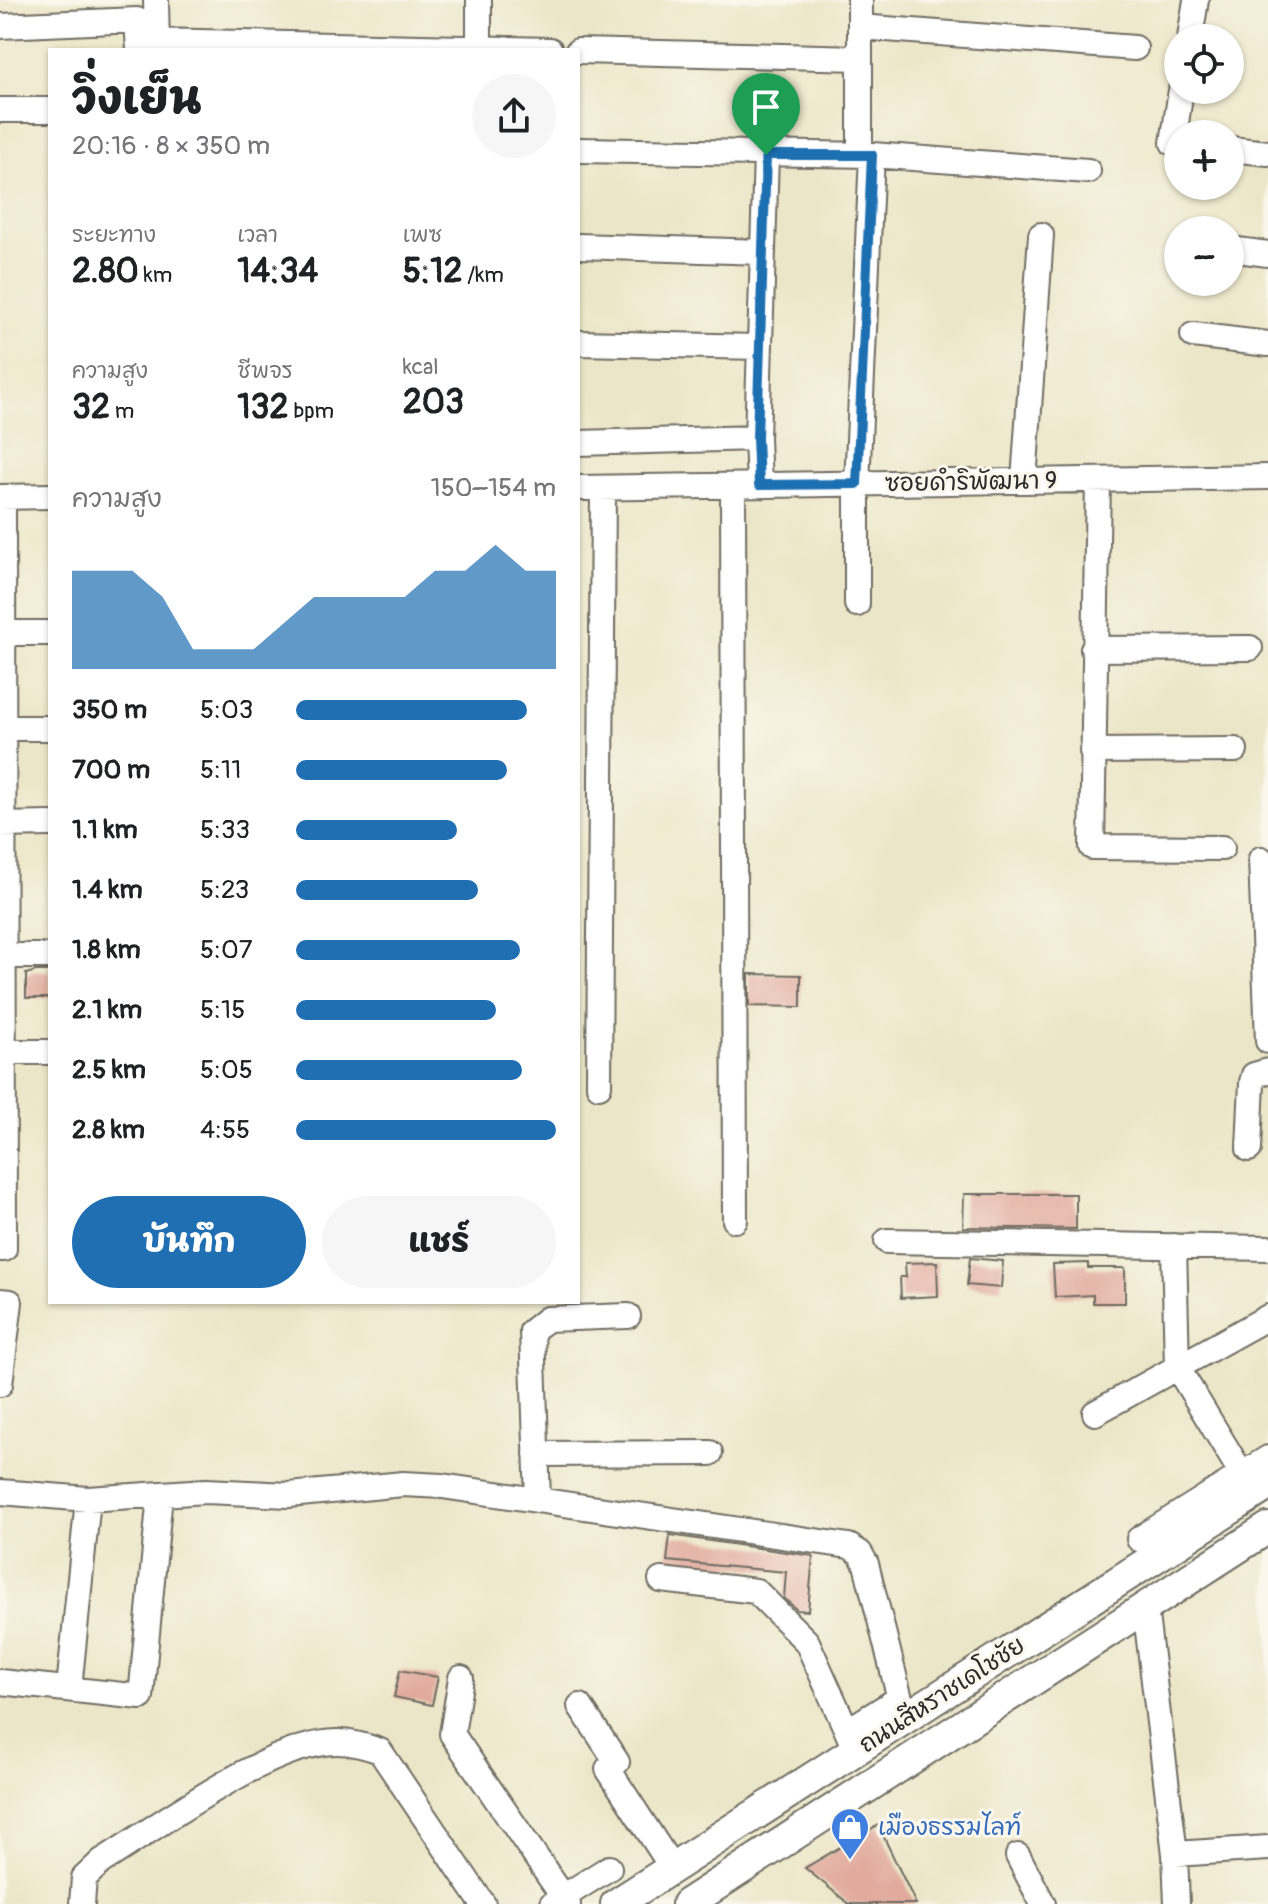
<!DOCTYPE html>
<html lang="th">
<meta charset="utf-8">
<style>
body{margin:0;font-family:Pangolin,"Playpen Sans Thai",sans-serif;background:#f6f6f6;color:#202124;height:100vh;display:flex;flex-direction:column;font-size:30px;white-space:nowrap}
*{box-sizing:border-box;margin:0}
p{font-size:26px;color:#757577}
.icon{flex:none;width:44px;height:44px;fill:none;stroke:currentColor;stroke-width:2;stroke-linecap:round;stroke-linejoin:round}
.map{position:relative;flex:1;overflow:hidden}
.sheet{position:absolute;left:48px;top:48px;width:532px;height:1256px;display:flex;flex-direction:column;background:#fff;border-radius:0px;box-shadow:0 2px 6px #0004}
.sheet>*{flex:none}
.fabs{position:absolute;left:1164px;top:24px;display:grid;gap:16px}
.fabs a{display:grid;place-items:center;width:80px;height:80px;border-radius:50%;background:#fff;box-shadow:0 2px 6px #0004;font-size:40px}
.pin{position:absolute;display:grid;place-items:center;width:68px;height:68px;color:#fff;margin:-82px -34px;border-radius:50% 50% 50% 0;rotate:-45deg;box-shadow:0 0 8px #0007}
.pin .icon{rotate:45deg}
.round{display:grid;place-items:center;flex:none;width:84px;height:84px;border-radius:42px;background:#f6f6f6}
.headline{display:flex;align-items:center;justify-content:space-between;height:136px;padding:0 24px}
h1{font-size:44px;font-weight:800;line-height:60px}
.stats{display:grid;grid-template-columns:repeat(3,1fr);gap:12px;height:136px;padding:8px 24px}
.stats div{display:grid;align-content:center}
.stats b{font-size:34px;font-weight:800}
.stats small{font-size:22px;font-weight:400}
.stats p{font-size:22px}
.chart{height:224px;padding:16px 24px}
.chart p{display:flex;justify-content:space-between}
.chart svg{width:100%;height:144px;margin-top:8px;fill:#1f6fb2;opacity:.7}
.cta{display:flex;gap:16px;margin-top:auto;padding:16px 24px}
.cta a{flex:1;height:92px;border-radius:48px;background:#1f6fb2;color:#fff;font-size:32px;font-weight:800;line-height:92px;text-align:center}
.cta a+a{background:#f6f6f6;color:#202124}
ul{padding:0 24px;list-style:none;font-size:26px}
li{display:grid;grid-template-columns:128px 96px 1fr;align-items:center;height:60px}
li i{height:20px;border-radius:10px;background:#1f6fb2}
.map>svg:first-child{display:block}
.building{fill:#e1aa9d}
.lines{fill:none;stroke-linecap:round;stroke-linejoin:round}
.minor-casing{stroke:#6f6c62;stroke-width:28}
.major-casing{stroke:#6f6c62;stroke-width:34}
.minor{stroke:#fff;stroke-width:24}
.major{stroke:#fff;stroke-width:30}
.route-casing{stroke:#fff;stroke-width:16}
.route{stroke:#1f6fb2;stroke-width:10}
.labels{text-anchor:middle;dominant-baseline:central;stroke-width:6;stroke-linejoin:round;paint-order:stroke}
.street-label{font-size:24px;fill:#2b2b2b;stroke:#fbf7ec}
.shop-label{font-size:24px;fill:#366cbe;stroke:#fbf7ec;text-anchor:start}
</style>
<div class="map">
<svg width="1268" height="1904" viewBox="0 0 1268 1904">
<rect width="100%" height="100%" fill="#fbf7ec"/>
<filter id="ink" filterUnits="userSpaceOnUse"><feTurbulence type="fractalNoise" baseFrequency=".0125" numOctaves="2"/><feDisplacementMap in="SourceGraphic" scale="16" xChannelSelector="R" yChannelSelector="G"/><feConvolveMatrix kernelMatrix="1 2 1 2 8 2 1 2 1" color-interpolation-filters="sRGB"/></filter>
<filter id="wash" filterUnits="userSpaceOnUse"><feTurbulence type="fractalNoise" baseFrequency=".006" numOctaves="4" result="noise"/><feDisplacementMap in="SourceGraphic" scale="32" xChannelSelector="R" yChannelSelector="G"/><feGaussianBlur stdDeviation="1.8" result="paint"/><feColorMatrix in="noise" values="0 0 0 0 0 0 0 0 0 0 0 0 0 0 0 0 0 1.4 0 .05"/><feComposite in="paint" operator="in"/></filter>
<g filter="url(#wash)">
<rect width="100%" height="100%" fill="#ece6c8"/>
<g id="blocks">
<!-- building -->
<path class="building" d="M36 971H50V998H26V974Z
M749 974 801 975V1007L749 1006Z
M964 1194H1076V1229L963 1227Z
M970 1258 1003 1261 1001 1288 967 1285Z
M937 1262 938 1296 901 1298 900 1277H906L905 1263Z
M1088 1263V1268H1125V1303H1093V1295L1055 1297 1053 1264Z
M670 1535 813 1556 808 1611 797 1610 784 1598 786 1572 667 1561Z
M400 1670 438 1677 432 1705 394 1697Z
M878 1825 916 1904H849L805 1868Z"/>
</g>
</g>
<g filter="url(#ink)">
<use href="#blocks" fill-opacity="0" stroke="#6f6c62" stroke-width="2"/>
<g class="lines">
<!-- minor casing -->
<g class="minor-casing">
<path id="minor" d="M156 0 157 50
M479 0V48
M0 26 137 20 139 50
M860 27 1135 48
M1190 38 1196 0
M157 41 550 50
M578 51 860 58
M0 110H50
M1178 143H1173L1181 90
M1230 149 1268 153
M578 150 872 155 1088 171
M860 155V0
M578 246 763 252
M1230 249 1268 254
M1193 335 1268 344
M578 343 759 347
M578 443 757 438
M1098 480 1092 847 1222 848
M1024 481 1041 235
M759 485 757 438 766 155
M733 486 735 1220
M578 488 1268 477
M0 497 50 496
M857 604V484L872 155
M0 633H50
M1093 649 1250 648
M0 728H50
M1092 751 1235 750
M0 825 50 824
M1261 859 1268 1041
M0 956H50
M0 1052H50
M599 1086 603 488
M1249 1149 1252 1082 1254 1075 1268 1071
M887 1241 1268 1248
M1174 1246 1177 1367 1254 1494
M0 1249H4L3 497
M0 1301 10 1302 0 1384
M1095 1413 1268 1317
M536 1454 710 1453
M0 1492 88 1499 206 1491 289 1495 403 1484 442 1486 849 1546 860 1553 866 1564 905 1719
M538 1500 532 1331 547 1319 628 1316
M1139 1539 1268 1458
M661 1580 756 1591 807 1642 856 1751
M1145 1607 1175 1854 1177 1904
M461 1678 452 1734 568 1904
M0 1682 141 1697 160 1495
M69 1689 88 1499
M580 1706 617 1762 608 1769 671 1866
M847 1731 900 1698
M1175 1854 1268 1848
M1018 1856 1043 1904
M82 1904 84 1878 102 1861C159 1826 272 1741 338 1742 353 1742 366 1746 380 1751L483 1904
M552 1904 609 1868"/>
</g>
<!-- major casing -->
<g class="major-casing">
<path id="major" d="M616 1904 1268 1485
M687 1904 1268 1528"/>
</g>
<!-- minor -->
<use href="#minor" class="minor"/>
<!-- major -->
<use href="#major" class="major"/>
</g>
</g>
<g class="lines" filter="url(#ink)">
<!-- route casing -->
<g class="route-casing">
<path id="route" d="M766 155H872L857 484 759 485 757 438Z"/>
</g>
<!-- route -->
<use href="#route" class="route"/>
</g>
<!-- icons -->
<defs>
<g id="shop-pin" transform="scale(2)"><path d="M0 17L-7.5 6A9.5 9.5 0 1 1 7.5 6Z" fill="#3f7fe0" stroke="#fbf7ec"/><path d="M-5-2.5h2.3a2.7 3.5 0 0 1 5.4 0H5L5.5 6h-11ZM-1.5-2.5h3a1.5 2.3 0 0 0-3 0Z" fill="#fff"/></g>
</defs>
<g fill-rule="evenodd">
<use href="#shop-pin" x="850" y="1827"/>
</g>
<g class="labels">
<!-- street labels -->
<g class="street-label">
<text transform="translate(971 482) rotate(-1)">ซอยดำริพัฒนา 9</text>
<text transform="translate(942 1695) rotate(-33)">ถนนสีหราชเดโชชัย</text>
</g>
<!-- shop labels -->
<g class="shop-label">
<text x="878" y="1827">เมืองธรรมไลท์</text>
</g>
</g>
</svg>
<div class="fabs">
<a><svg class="icon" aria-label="locate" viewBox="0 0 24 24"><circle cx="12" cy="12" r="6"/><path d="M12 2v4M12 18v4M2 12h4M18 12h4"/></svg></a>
<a>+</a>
<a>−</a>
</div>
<div class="pin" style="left:766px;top:155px;background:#1e9e55"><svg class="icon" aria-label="arrive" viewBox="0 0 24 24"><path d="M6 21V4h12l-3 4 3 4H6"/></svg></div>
<section class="sheet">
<div class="headline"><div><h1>วิ่งเย็น</h1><p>20:16 · 8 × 350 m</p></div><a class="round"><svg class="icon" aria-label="share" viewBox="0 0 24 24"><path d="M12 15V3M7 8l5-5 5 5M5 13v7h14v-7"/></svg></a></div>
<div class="stats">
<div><p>ระยะทาง</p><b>2.80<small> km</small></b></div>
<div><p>เวลา</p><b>14:34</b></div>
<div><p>เพซ</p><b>5:12<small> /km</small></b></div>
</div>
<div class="stats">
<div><p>ความสูง</p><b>32<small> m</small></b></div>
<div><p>ชีพจร</p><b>132<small> bpm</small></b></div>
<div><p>kcal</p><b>203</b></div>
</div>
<div class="chart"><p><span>ความสูง</span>150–154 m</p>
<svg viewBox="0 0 160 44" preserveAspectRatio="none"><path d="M0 44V14L10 14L20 14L30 22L40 38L50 38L60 38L70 30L80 22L90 22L100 22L110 22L120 14L130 14L140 6L150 14L160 14V44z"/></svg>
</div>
<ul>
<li><b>350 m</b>5:03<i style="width:89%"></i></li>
<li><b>700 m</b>5:11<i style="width:81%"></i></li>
<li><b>1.1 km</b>5:33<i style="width:62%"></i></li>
<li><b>1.4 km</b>5:23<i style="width:70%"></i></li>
<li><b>1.8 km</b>5:07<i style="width:86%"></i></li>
<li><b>2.1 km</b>5:15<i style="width:77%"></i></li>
<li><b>2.5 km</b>5:05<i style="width:87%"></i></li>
<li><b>2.8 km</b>4:55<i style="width:100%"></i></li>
</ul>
<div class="cta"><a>บันทึก</a><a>แชร์</a></div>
</section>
</div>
